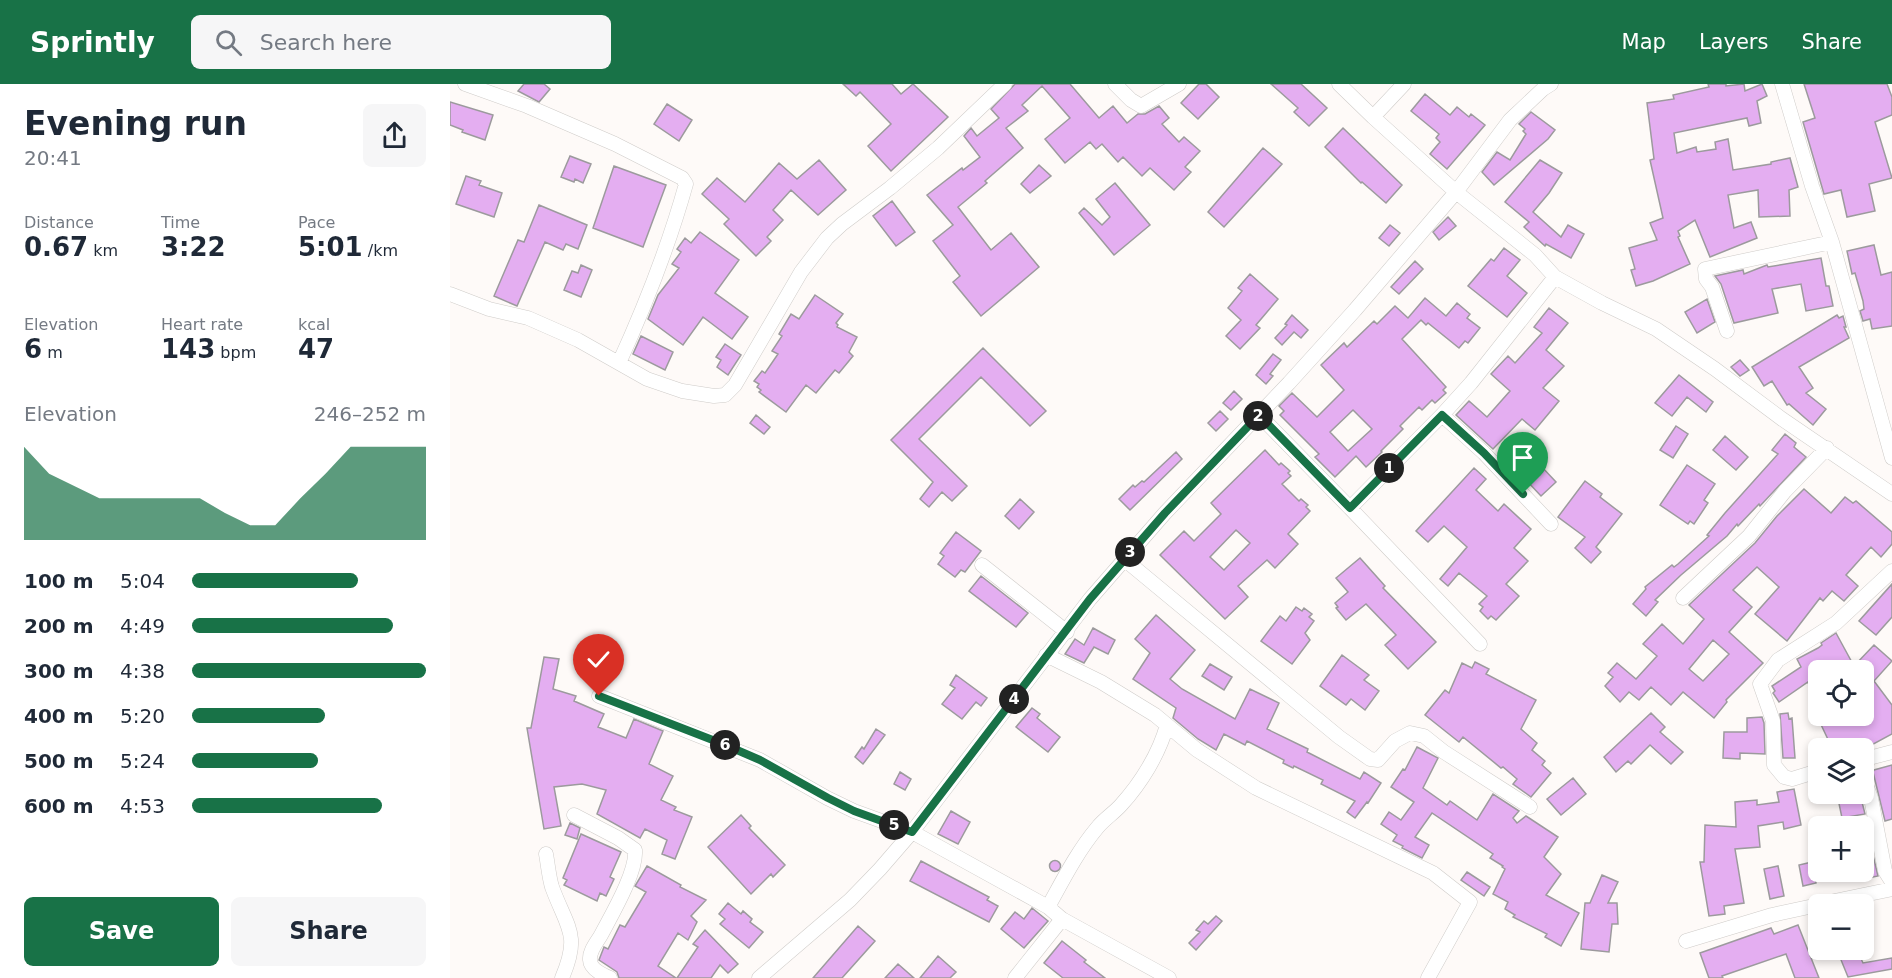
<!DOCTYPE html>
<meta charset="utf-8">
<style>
body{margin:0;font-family:"DejaVu Sans",sans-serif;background:#f6f6f7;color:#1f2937;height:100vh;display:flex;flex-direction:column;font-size:22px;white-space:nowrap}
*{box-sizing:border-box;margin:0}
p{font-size:20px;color:#747a83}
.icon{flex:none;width:33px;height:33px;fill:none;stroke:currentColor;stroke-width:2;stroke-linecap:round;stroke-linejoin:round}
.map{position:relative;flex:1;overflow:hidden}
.side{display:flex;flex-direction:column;background:#fff;width:450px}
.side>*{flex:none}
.fabs{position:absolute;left:1358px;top:576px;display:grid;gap:12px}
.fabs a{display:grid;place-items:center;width:66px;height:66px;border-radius:9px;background:#fff;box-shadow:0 3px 9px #0003;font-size:30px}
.pin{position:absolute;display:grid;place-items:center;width:51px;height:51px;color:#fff;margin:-62px -26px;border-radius:50% 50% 50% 0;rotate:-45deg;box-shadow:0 0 6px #0007}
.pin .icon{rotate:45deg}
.km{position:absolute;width:30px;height:30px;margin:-15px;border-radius:50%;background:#222;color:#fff;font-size:16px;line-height:30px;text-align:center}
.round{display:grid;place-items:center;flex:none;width:63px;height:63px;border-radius:9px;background:#f6f6f7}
.overview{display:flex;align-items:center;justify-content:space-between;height:102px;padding:0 24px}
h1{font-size:33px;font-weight:800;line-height:45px}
.figures{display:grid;grid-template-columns:repeat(3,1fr);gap:9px;height:102px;padding:6px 24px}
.figures div{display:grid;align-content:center}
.figures b{font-size:26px;font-weight:800}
.figures small{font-size:16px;font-weight:400}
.figures p{font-size:16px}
.chart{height:168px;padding:12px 24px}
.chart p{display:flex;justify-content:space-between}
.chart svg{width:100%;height:108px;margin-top:6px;fill:#187247;opacity:.7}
.cta{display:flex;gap:12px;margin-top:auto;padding:12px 24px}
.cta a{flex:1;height:69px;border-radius:9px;background:#187247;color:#fff;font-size:24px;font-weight:800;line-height:69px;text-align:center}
.cta a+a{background:#f6f6f7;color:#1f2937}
ul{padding:0 24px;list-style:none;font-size:20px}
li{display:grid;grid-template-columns:96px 72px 1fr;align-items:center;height:45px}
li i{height:15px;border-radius:8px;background:#187247}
header{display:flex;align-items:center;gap:36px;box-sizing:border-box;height:84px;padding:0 30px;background:#187247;color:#fff}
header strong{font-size:28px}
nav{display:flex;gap:33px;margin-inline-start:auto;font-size:21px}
.search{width:420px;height:54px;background:#f6f6f7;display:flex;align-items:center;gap:15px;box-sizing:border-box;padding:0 21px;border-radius:9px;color:#747a83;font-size:22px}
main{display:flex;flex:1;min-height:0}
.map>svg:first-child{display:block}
.building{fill:#e4aef1;stroke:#9c9a9d;stroke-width:1.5;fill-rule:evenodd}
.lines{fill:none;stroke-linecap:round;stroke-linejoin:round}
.street-casing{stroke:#cfccc9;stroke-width:15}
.street{stroke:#fff;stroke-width:14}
.route-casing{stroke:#fff;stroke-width:12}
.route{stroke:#187247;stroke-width:8}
</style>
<header>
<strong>Sprintly</strong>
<div class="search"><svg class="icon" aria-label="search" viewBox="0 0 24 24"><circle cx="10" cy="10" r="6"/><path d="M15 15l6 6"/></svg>Search here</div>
<nav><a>Map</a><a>Layers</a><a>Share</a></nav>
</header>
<main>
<section class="side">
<div class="overview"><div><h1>Evening run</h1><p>20:41</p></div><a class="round"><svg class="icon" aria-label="share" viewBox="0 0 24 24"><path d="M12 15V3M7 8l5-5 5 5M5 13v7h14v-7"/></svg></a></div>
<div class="figures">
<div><p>Distance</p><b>0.67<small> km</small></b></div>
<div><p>Time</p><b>3:22</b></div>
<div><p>Pace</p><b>5:01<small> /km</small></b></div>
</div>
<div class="figures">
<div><p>Elevation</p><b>6<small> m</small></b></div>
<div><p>Heart rate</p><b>143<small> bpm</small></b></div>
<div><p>kcal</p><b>47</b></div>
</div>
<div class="chart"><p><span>Elevation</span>246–252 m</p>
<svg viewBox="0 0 160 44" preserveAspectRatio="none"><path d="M0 44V6L10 17L20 22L30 27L40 27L50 27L60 27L70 27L80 33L90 38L100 38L110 27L120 17L130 6L140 6L150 6L160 6V44z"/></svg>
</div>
<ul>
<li><b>100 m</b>5:04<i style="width:71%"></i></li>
<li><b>200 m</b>4:49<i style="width:86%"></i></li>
<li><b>300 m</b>4:38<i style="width:100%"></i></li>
<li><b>400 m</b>5:20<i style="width:57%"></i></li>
<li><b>500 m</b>5:24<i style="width:54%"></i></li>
<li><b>600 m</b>4:53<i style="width:81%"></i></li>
</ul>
<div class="cta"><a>Save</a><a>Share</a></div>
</section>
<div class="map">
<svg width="1442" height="894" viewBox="0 0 1442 894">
<rect width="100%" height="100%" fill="#fefaf8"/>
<!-- building -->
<path class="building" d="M74 0H94L100 5 89 18 68 7Z
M393 0H442L451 10 463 0 498 33 441 87 418 62 441 40 410 8 406 12Z
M565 0H620L649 34 663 22 677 39 688 30H695L709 22 719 34 712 40 729 58 734 53 750 67 735 83 741 88 724 106 700 84 692 92 673 73 668 78 652 60 646 65 640 58 615 79 595 55 620 34 592 2 572 21 578 27 556 44 573 64 535 97 537 99 508 123 541 166 561 149 589 183 531 232 503 198 510 192 483 157 503 141 477 111 512 84 513 86 530 73 514 52 521 44 527 52 549 34 541 25Z
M749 0H756L769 13 748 35 731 19Z
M821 0H851L877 24 859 42 844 28 848 24Z
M1258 0H1276V2L1294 0 1295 7 1312 0 1317 12 1307 17 1311 39 1299 42 1297 34 1224 49 1227 69 1246 63 1247 68 1266 65 1265 58 1278 55 1283 86 1321 80V78L1340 74 1348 103 1339 106 1340 132 1309 133 1308 106 1278 111 1284 144 1301 138 1307 154 1260 173 1245 136 1228 147 1230 152 1228 153 1240 180 1203 197 1186 202 1181 186 1185 185 1179 164 1207 156 1200 139 1213 134 1200 76 1204 75 1197 19 1224 15 1223 11 1259 3Z
M1354 0H1437L1442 13V31L1425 38 1442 94 1419 100 1425 127 1397 133 1391 106 1374 110 1353 38 1365 34Z
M975 10 1000 31 1007 23 1019 33 1021 30 1035 41 997 85 980 70 990 58 986 54 989 50 961 27Z
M0 18 43 31 35 56 12 48 13 46 0 41Z
M217 20 242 36 229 57 204 40Z
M1081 28 1105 46 1098 55 1044 101 1032 88 1047 68 1060 76 1076 50 1073 47 1075 45 1069 40Z
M893 44 952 101 936 119 912 98 911 99 875 63Z
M813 64 832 80 774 143 758 128Z
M120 72 141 80 133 99 125 95 124 98 111 93Z
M369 76 396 106 368 131 341 106 323 126 333 136 317 153 321 157 306 172 274 140 279 135 252 110 267 94 295 118 329 79 347 95Z
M1090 76 1112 89 1099 109 1083 128 1111 153 1118 141 1134 150 1121 174 1096 160 1095 162 1074 143 1079 138 1055 118Z
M589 81 601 92 580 109 571 100Z
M164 82 216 101 193 163 143 144Z
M16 92 31 97 29 101 52 109 44 133 6 120Z
M665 99 700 141 664 171 629 129 634 124 652 141 660 133 646 115Z
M442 117 465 148 446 162 423 132Z
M89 121 137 141 128 165 116 160 113 166 95 158 67 222 44 212 68 156 74 158Z
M998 133 1006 142 989 156 983 148Z
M940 141 950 149 939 162 929 154Z
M250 148 289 176 265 209 298 233 282 255 253 233 233 261 198 235 208 211 229 184 222 180 231 168 227 165 235 154 241 159Z
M1424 161 1431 191 1442 188V242L1422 245 1420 235 1413 237 1410 227 1414 225 1413 217 1405 189 1402 190 1397 167Z
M1054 164 1070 176 1057 192 1077 209 1057 233 1018 202 1041 175 1044 177Z
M1371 174 1376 202H1379L1383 222 1356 227 1351 200 1322 205 1328 229 1284 239 1271 200 1265 192 1293 186 1294 190 1317 181 1318 183Z
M965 177 973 185 949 210 941 203Z
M131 181 142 186 131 213 114 206 122 187 128 189Z
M800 190 828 215 806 241 810 244 790 265 776 252 791 236 778 224 792 207 788 204Z
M365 211 393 230 386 239 388 241 387 243 407 253 399 268 403 272 389 289 385 286 366 309 356 301 336 328 309 308 311 306 307 303 309 300 304 297 312 287 315 289 328 270 322 267 332 252 329 250 341 230 349 235Z
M975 214 996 232 1007 219 1020 230 1017 234 1030 244 1018 259 1015 257 1009 264 978 239 976 241 971 236 952 255 996 303 993 306 996 309 985 319 982 316 972 326 969 323 950 342 953 345 931 367 932 368 916 383 906 372 885 393 865 373 869 370 830 331 834 327 829 322 842 309 867 333 894 306 871 281 894 259 897 263 924 237 927 240 945 222 958 234ZM903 326 922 345 898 367 880 348Z
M1257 215 1265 238 1247 249 1235 228Z
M1099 224 1118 239 1096 266 1114 282 1093 304 1109 317 1085 346 1072 335 1043 365 1006 331 1019 317 1037 333 1060 307 1041 290 1058 272 1065 279 1092 249 1084 243Z
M842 231 858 246 851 254 844 248 832 261 825 254 837 241 835 240Z
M1387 231 1389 234 1393 232 1396 243H1394L1399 254 1349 283 1363 304 1356 309 1376 325 1363 341 1339 320 1337 321 1322 297 1314 302 1302 283Z
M191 252 223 268 215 286 183 270Z
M275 260 291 271 278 291 267 283 271 276 266 273Z
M533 264 596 327 580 342 531 293 469 355 517 402 502 417 492 408 479 423 470 415 483 398 441 356Z
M823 270 831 276 820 290 823 292 816 300 806 291Z
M1290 276 1299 286 1290 292 1281 283Z
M1229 291 1263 318 1256 328 1237 313 1222 332 1205 319Z
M784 307 792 315 781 326 773 319Z
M770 327 778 335 766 347 758 339Z
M306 331 320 343 314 350 300 339Z
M1226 342 1238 350 1223 374 1210 366Z
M1335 350 1346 359 1344 363 1356 373 1310 422 1309 420 1288 442 1287 440 1277 452 1231 491 1205 516 1208 518 1196 532 1183 520 1196 505 1195 503 1222 481 1224 483 1228 480 1259 452 1257 451 1275 429 1328 370 1322 366Z
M1275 352 1298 373 1286 386 1263 366Z
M1074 364 1106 398 1091 412 1059 378Z
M815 366 829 381 831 379 840 387 838 389 841 392 832 400 849 417 851 415 858 421 856 423 860 427 838 450 848 460 825 484 817 476 788 502 798 513 775 535 710 471 734 447 744 457 771 430 761 419ZM786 446 800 459 774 486 760 473Z
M726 368 732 375 680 426 669 415 683 401 685 403 692 397 694 398Z
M1237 381 1265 400 1254 416 1258 419 1244 440 1240 437 1238 440 1210 421Z
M1024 384 1036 395 1026 406 1048 427 1054 420 1081 445 1064 464 1078 477 1056 500 1069 512 1046 536 1041 532 1038 535 1030 527 1033 523 1029 520 1037 512 1009 489 998 502 990 495 1017 463 994 442 978 458 966 447Z
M1135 397 1152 410 1150 413 1172 430 1146 463 1151 468 1141 479 1125 464 1135 453 1108 433Z
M1354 405 1381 429 1395 413 1403 419 1406 417 1442 448V460L1431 473 1421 463 1396 491 1408 502 1394 517 1382 507 1373 517 1370 514 1337 557 1305 530 1329 503 1307 483 1283 506 1302 523 1279 548 1313 579 1276 616 1277 618 1264 634 1233 608 1221 621 1201 603 1189 616 1179 608 1170 618 1155 602 1163 593 1158 589 1167 579 1186 595 1207 572 1193 560 1212 540 1233 560 1254 535 1239 521 1305 459 1327 432ZM1263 556 1279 570 1253 597 1239 585Z
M570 415 584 428 569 445 555 432Z
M506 448 531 467 515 488 511 486 505 493 488 480 494 472 490 469Z
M910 474 935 502 933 504 986 558 958 585 935 561 946 551 916 520 896 536 886 524 888 523 885 519 898 508 886 494Z
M531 492 578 529 566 543 519 507Z
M1442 500V533L1426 551 1409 537Z
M846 523 852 527 854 524 862 530 859 533 864 537 855 549 860 556 842 580 811 557 830 532 836 537Z
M706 531 745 566 720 595 732 605 785 635 800 605 829 619 817 645 858 665 857 668 910 695 914 688 931 699 918 719 917 718 905 734 897 728 905 717 871 700 873 696 844 682 843 684 833 679 834 676 797 657 795 661 774 650 766 666 748 655 723 634 726 624 683 595 700 569 685 555Z
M643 544 665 556 658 570 644 563 634 579 615 570 625 555 634 561Z
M1386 549 1404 582 1424 561 1442 577 1424 597 1442 621V650L1416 664H1382L1367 632H1413V586H1368V599L1360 603 1358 598 1329 618 1323 609 1325 607 1322 602 1351 583 1347 575 1368 564 1372 561 1371 559Z
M892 571 919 591 914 596 929 607 915 626 901 615 896 621 870 602Z
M94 573 109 575 103 605 126 612 124 617 154 630 148 643 176 654 184 635 213 647 199 680 223 692 211 716 226 723 224 726 242 733 225 775 212 770 217 756 195 745 190 754 147 730 156 706 132 700 104 703 111 742 94 745 77 644H81Z
M1025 578 1039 585 1036 590 1086 616 1071 645 1087 659 1082 666 1095 677 1092 681 1101 689 1081 713 1063 700 1067 695 1053 683 1051 684 1013 653 1009 658 975 631 995 606 999 609 1012 579 1022 584Z
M760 580 782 593 774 606 752 592Z
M506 591 537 614 531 622 526 618 512 635 492 620 505 604 500 601Z
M582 624 590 630 587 634 610 653 598 668 566 643Z
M1201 629 1215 643 1210 648 1233 668 1221 680 1200 661 1181 680 1178 677 1166 688 1154 673Z
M1338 629 1339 635 1342 634 1345 674H1333L1330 630Z
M1312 633 1314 639 1315 670 1290 669V675L1273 674 1274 648H1297V634Z
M426 645 435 651 413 680 405 673 412 663 414 665Z
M967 663 988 674 973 704 997 721 1000 717 1027 736 1043 710 1069 727 1063 734 1067 739 1076 732 1108 753 1094 773 1111 790 1096 811 1129 829 1111 862 1095 853 1097 850 1063 833 1065 831 1055 825 1058 818 1043 810 1055 785 1052 783 1053 782 1040 774 1043 770 982 729 965 753 979 761 972 774 952 764 953 762 943 757 947 751 931 740 939 728 951 736 964 718 941 703 953 685 955 686Z
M1442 681V735L1435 737 1423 688 1424 686Z
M450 688 461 695 455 706 444 700Z
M1123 694 1136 710 1111 731 1097 715Z
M1344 705 1351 741 1334 745 1333 738 1308 742 1310 763 1285 765 1294 819 1274 822 1275 830 1259 832 1250 778H1254L1255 741 1286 743 1285 718 1307 716V721L1329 718 1327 708Z
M1387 710H1410L1415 730 1392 734Z
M501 727 520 738 508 760 488 750Z
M291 731 301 742 299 744 335 781 323 793 321 790 301 810 258 763Z
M120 739 130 744 127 755 115 751Z
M131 750 171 768 160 793 164 795 156 812 150 809 147 817 114 801 117 796 113 794Z
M1422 767 1428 792 1413 795V769Z
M599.5 782a5.5 5.5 0 1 1 11 0a5.5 5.5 0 1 1-11 0Z
M471 777 539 813 537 816 548 822 539 838 460 797Z
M1362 778 1366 799 1353 802 1349 781Z
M197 782 231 801 230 803 256 816 241 832 247 838 238 856 228 849 208 882 226 894H169L167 888 149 876 154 863 158 865 170 841 175 843 196 808 185 802Z
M1328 782 1334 812 1320 815 1314 785Z
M1017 788 1040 803 1034 812 1011 796Z
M1152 791 1168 798 1158 819H1167L1168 840H1162L1159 868 1131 865 1135 819H1140Z
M278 819 291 830 293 827 302 835 300 838 313 848 299 864 270 840 275 835 269 830Z
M582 824 598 837 574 864 551 845 565 828 574 835Z
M766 832 772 837 746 866 739 859 750 848 746 846 754 837 758 840Z
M1348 841 1369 894H1345L1336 870 1272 892 1273 894H1259L1250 869 1321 844 1324 850Z
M408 842 425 857 392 894H363Z
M255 846 288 880 278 889 270 881 261 894H227L248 863 243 860Z
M612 857 636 876 634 878 655 894H613L594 879Z
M1387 866H1407L1413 879 1442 874V885L1398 893Z
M488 872 506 888 500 894H470Z
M448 880 464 894H435Z"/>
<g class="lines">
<!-- street casing -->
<g class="street-casing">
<path id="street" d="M15 0 77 22 165 60 232 94 236 100C219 161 195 222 169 279
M665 0 681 16 691 22 729 0
M889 0 923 33 1006 108 1085 171 1105 193 1152 219 1206 245 1265 285 1332 335 1442 410
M1332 0 1362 102 1382 158 1442 374
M923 33 954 0
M0 210 39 225 78 234 128 256 197 295 232 307 264 312 275 311 285 301 351 188 377 154 392 140 440 104 488 64 555 0
M1277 247 1262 203 1256 195 1255 185 1382 158
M809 331 900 424 992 331 1021 299 1105 193
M992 331 1034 369 1101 440
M900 424 1030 560
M674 475 889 653 920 675 928 676 945 657 960 649 974 652 994 668 1080 723
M532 481 617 548
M1233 514 1299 452 1335 407 1377 364
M596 571 651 598 705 631 747 666 806 704 983 789 1020 818 978 894
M149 612 310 676 377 714 404 727 462 748 598 823 612 835 719 894
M1419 674 1442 668
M1413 675 1419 674 1414 687 1415 698 1421 714 1435 787 1442 798
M1368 687 1342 695 1334 693 1324 681 1323 637 1310 600 1328 576 1386 539 1442 487
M124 731 168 754 185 766C187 788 162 830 151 851 147 858 139 867 140 876 140 885 153 891 160 894
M96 770C98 781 99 793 102 803 117 844 131 850 112 894
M1370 820 1442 805
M598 823C613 796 627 768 647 744 654 735 664 729 671 721 691 699 709 670 717 641
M1236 857 1322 831 1368 821
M309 894 400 816 430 785 462 748 640 515 715 429 839 299 905 226 1006 108 1060 36 1093 5 1101 0
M565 894 612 835"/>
</g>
<!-- street -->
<use href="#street" class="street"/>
</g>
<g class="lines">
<!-- route casing -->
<g class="route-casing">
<path id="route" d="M149 612 273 660 310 676 378 714 404 727 462 748 640 515 715 429 809 331 900 424 992 331 1034 369 1073 410"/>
</g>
<!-- route -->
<use href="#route" class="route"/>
</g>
</svg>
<div class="fabs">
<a><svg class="icon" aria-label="locate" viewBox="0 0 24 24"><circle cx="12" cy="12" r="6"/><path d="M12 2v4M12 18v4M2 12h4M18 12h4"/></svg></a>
<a><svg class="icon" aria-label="layers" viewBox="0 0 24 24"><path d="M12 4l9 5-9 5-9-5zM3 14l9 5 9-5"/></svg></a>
<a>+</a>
<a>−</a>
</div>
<div class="pin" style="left:1073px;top:410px;background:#1e9e55"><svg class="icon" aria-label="arrive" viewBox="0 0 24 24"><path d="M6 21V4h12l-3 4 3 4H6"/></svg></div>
<div class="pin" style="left:149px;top:612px;background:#d93025"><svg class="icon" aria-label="check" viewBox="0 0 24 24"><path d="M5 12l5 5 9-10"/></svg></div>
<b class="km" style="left:939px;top:384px">1</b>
<b class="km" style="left:808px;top:332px">2</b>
<b class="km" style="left:680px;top:468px">3</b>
<b class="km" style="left:564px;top:615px">4</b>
<b class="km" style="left:444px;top:741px">5</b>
<b class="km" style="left:275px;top:661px">6</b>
</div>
</main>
